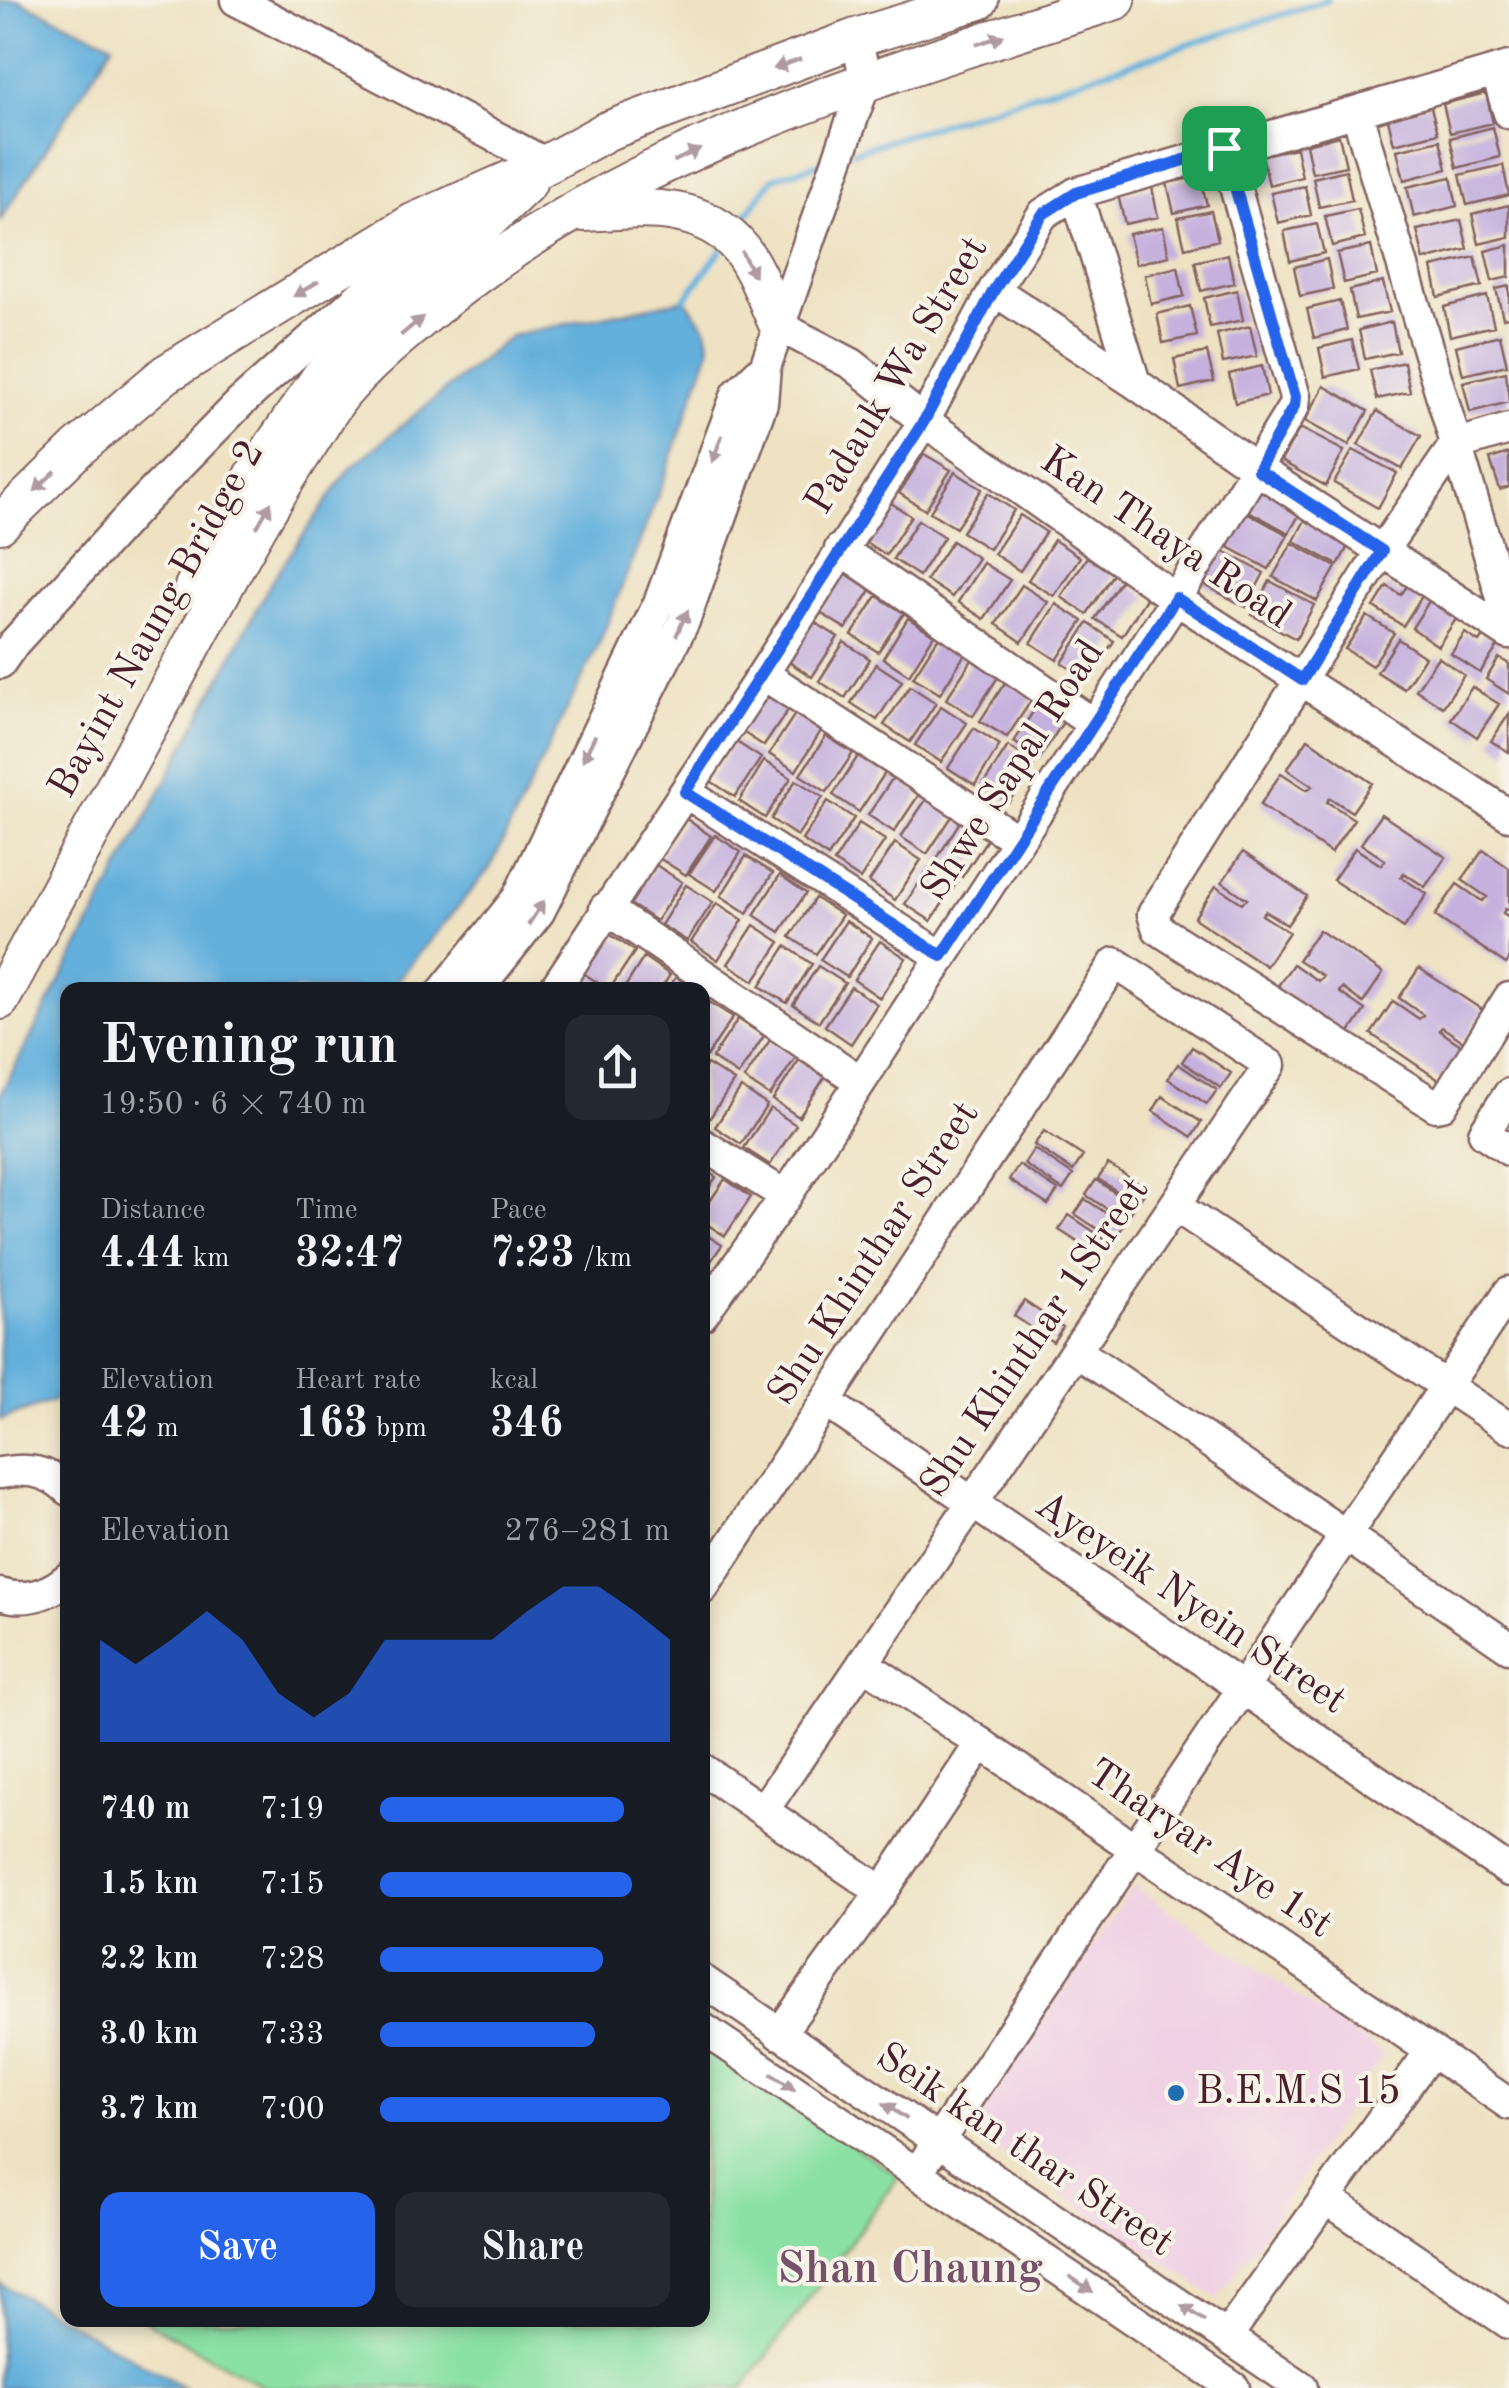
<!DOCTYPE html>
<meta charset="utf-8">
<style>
body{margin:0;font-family:"Old Standard TT",serif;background:#242831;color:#f1f3f6;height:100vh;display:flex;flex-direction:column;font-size:38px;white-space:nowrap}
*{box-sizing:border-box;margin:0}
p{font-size:32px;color:#9ea1a6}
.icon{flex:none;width:55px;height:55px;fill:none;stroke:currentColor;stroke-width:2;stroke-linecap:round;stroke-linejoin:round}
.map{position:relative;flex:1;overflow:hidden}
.panel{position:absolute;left:60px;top:982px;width:650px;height:1345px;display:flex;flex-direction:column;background:#171b24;border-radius:20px;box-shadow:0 5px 15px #0003}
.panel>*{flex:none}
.pin{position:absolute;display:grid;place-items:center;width:85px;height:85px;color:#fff;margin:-42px;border-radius:20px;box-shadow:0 5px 15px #0006}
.round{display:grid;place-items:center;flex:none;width:105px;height:105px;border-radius:20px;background:#242831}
.overview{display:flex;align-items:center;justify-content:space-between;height:170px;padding:0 40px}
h1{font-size:55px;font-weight:700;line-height:75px}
.metrics{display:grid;grid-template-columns:repeat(3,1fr);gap:15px;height:170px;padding:10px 40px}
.metrics div{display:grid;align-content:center}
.metrics b{font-size:42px;font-weight:700}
.metrics small{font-size:28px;font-weight:400}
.metrics p{font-size:28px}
.chart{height:280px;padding:20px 40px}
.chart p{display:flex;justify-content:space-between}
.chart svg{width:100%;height:180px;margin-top:10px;fill:#2563eb;opacity:.7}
.action{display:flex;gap:20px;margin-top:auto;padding:20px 40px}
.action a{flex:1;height:115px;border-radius:20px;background:#2563eb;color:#fff;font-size:40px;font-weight:700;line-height:115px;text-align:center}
.action a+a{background:#242831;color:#f1f3f6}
ul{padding:0 40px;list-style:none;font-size:32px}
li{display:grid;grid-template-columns:160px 120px 1fr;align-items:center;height:75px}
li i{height:25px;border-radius:12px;background:#2563eb}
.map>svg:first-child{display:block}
.built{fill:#f0d0e4}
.green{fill:#8be1a5;stroke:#6a8068;stroke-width:2.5}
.water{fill:#64b0dd;stroke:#576884;stroke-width:2.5}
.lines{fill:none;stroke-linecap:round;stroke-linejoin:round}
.stream{stroke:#64b0dd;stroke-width:6}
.building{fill:#c6b1de}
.minor-casing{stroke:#836360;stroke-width:35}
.major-casing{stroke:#836360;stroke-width:42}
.minor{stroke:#fff;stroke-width:30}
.major{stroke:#fff;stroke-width:38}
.oneway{fill:#ae9aa0}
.route-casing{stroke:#fff;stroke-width:20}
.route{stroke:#2563eb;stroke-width:12}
.poi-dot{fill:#1f6fb2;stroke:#f7f3e8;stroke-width:4}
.labels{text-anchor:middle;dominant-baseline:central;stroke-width:8;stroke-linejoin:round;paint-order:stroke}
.street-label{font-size:40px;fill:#4a1f2b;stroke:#f7f3e8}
.poi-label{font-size:40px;fill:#4a1f2b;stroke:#f7f3e8;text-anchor:start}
.quarter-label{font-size:45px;font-weight:bold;fill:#75526a;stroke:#f7f3e8}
</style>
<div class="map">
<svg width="1509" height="2388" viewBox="0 0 1509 2388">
<rect width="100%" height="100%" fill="#f7f3e8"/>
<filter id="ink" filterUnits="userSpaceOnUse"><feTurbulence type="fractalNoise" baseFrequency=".01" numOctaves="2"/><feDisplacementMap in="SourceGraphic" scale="20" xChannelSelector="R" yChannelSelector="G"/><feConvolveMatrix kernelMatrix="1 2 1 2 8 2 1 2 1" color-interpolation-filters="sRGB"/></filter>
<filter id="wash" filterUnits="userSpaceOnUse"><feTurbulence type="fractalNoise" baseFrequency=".0048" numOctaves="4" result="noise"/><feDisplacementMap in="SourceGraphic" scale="40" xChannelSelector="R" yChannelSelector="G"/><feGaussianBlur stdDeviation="2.25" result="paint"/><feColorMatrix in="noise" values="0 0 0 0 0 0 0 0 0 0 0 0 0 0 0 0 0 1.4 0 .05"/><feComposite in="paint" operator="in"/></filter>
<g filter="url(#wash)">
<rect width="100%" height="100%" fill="#eee2c3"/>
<!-- built -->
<path class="built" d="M1133 1886 1384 2054 1218 2299 968 2131Z"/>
<!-- green -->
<path class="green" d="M703 2047 899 2176 743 2388H266L144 2320H702Z"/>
<!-- water -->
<path class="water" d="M0 0H18L113 44 0 221Z
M685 299 706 328 710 349 660 490 602 637 490 868 389 990H68L67 1382 53 1401 0 1420V1095L271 582 349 469 511 336Z
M0 2283 185 2388H0Z"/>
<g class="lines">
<!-- stream -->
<path class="stream" d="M853 152 1328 0
M737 228 773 178 827 161
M685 299 721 250"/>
</g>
<g id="blocks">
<!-- building -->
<path class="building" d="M1486 93 1493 123 1450 133 1443 104Z
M1430 104 1438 133 1394 144 1387 115Z
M1493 127 1500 157 1457 168 1450 138Z
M1339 136 1346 166 1312 173 1306 144Z
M1440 140 1447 169 1404 180 1397 150Z
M1296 148 1302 177 1269 185 1262 155Z
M1503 165 1509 195 1467 205 1460 175Z
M1346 170 1352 200 1319 207 1313 178Z
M1200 176 1207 205 1174 213 1167 183Z
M1451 177 1457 206 1414 217 1407 187Z
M1305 186 1311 215 1278 223 1271 193Z
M1152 187 1158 217 1125 224 1118 195Z
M1509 205V237L1479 244 1472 214Z
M1358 209 1365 238 1332 246 1325 216Z
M1211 211 1218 240 1185 248 1178 218Z
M1461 220 1468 249 1424 260 1417 230Z
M1317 224 1324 253 1290 261 1284 231Z
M1163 227 1169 256 1136 264 1129 234Z
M1509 245V277L1492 281 1485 251Z
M1371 246 1377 275 1344 283 1337 253Z
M1228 254 1234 283 1201 291 1195 262Z
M1475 257 1482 286 1438 297 1432 267Z
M1327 259 1333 289 1300 296 1294 267Z
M1178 267 1184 296 1151 304 1145 275Z
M1383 282 1390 312 1356 319 1350 290Z
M1509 286V317L1503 318 1496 289Z
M1237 290 1243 320 1210 327 1204 298Z
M1487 296 1494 326 1450 336 1444 307Z
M1340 301 1347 330 1314 338 1307 309Z
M1190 306 1197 336 1163 343 1157 314Z
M1392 322 1398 352 1365 359 1359 330Z
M1250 326 1257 356 1223 363 1217 334Z
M1500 335 1507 365 1463 375 1456 346Z
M1352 340 1359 369 1325 377 1319 348Z
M1207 352 1214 381 1180 389 1174 359Z
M1404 362 1410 392 1377 399 1370 370Z
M1262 366 1268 395 1235 403 1229 374Z
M1506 372 1509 402 1470 412 1463 382Z
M1324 386 1368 411 1349 445 1305 421Z
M1377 411 1421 436 1402 469 1358 445Z
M1300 428 1344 451 1326 486 1281 461Z
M1353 450 1397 473 1378 508 1334 483Z
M1509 453V487L1500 490 1490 459Z
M924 454 951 470 925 510 899 493Z
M955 472 982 489 956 528 930 512Z
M1263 475 1308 499 1289 533 1245 509Z
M988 493 1014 510 989 549 962 532Z
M885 499 911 516 886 555 860 539Z
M1312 507 1356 531 1338 565 1294 541Z
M1244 511 1288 535 1269 569 1225 545Z
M1020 515 1046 532 1020 571 994 554Z
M918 520 944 537 919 576 893 559Z
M1054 540 1080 557 1054 596 1028 580Z
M952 541 978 558 952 597 926 580Z
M1292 543 1336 567 1317 601 1273 577Z
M1220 549 1264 573 1246 607 1201 583Z
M1087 557 1113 574 1087 614 1061 597Z
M983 563 1010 580 984 619 958 602Z
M845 573 871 590 846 629 819 612Z
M1121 580 1147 597 1122 636 1095 619Z
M1270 581 1314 605 1296 639 1252 615Z
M1022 585 1048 602 1022 642 996 624Z
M1387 586 1401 595 1407 586 1422 596 1403 626 1374 607Z
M1433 595 1460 613 1438 646 1412 628Z
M877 596 904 613 878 652 852 635Z
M1056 604 1083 621 1057 660 1031 643Z
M1367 616 1394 633 1372 666 1345 649Z
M908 618 934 635 909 675 883 658Z
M811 620 838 637 812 677 786 660Z
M1088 623 1114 641 1088 680 1062 663Z
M1465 633 1479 642 1485 633 1500 643 1480 673 1451 654Z
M939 637 965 654 940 694 913 677Z
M1398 639 1425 657 1404 689 1377 672Z
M844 642 870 659 845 698 819 681Z
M1438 657 1464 675 1443 707 1416 690Z
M1499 658 1509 664V694L1486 679Z
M972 660 998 677 973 716 946 699Z
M876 664 902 681 877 720 851 703Z
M1006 681 1033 698 1007 737 980 721Z
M910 686 936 703 910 742 884 725Z
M1472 687 1499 704 1477 737 1451 719Z
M764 690 790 707 764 746 738 729Z
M1039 702 1065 719 1040 758 1014 742Z
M941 706 967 723 941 762 915 745Z
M795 714 821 731 796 771 769 754Z
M1509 714V752L1491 741Z
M974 728 1000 745 975 785 948 768Z
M826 736 853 753 827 792 800 775Z
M1308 739 1372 783 1352 812 1330 798 1327 802 1354 819 1331 853 1260 805 1281 773 1307 790 1312 786 1287 769Z
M735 741 761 758 735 797 709 780Z
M1008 746 1034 763 1009 802 983 785Z
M858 756 885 773 859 812 833 795Z
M764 761 791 778 765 818 739 801Z
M894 776 920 793 894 832 868 815Z
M796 780 823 797 797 836 771 819Z
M927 798 953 815 927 854 901 837Z
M828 801 854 818 828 857 802 840Z
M1381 814 1446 857 1425 887 1404 873 1401 877 1427 894 1404 928 1333 880 1355 848 1381 865 1385 860 1361 844Z
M685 818 711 836 686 875 659 858Z
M961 820 988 838 962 877 936 860Z
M859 823 885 840 860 879 834 862Z
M715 835 741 852 716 891 689 874Z
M895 843 921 860 895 900 869 882Z
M1483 850 1509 868V911L1505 909 1503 913 1509 917V960L1506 964 1435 916 1457 884 1482 901 1487 897 1462 880Z
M1243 852 1307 896 1287 925 1265 911 1262 915 1289 932 1266 966 1194 918 1216 886 1242 903 1247 899 1222 882Z
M746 856 773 873 747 913 721 896Z
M656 865 682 882 656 921 630 904Z
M931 865 957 882 931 921 905 904Z
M780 875 806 893 780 932 754 915Z
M686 885 713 902 687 941 661 925Z
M815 898 842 915 816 954 790 937Z
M717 903 743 920 718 960 691 942Z
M846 921 872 938 847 977 820 960Z
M754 925 780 942 754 981 728 964Z
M1319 930 1383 973 1363 1003 1342 988 1339 992 1365 1010 1342 1044 1271 996 1293 964 1318 981 1323 976 1298 960Z
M609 934 635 951 609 990 583 973Z
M880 941 906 958 880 998 854 980Z
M786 946 812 964 787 1003 760 986Z
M644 957 670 975 660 990H623Z
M818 966 845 983 819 1022 793 1005Z
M1419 968 1484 1011 1463 1041 1442 1027 1439 1030 1465 1048 1442 1082 1371 1034 1393 1001 1419 1019 1423 1015 1399 998Z
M676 977 696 990H667Z
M577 980 593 990H571Z
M851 987 877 1004 851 1044 825 1026Z
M706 1000 733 1017 707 1056 702 1053V1006Z
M738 1019 764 1036 738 1075 712 1058Z
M770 1040 796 1057 770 1096 744 1079Z
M1192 1047 1231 1073 1221 1088 1182 1062Z
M799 1060 825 1077 799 1117 773 1100Z
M707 1064 734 1081 708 1121 702 1117V1072Z
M1178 1064 1217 1090 1207 1104 1168 1079Z
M741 1088 767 1105 741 1144 715 1127Z
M1162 1096 1201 1122 1192 1137 1153 1111Z
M770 1108 796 1125 770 1165 744 1148Z
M1044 1131 1083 1156 1073 1171 1034 1145Z
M1034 1149 1073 1175 1063 1190 1024 1164Z
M1108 1164 1147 1189 1137 1204 1098 1179Z
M1019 1165 1058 1190 1048 1205 1009 1180Z
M702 1168 716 1177 702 1198Z
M725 1179 751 1197 725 1236 702 1221V1213Z
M1096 1180 1135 1206 1125 1221 1086 1195Z
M1085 1199 1124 1225 1114 1240 1075 1214Z
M1069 1215 1108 1241 1098 1255 1059 1230Z
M702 1232 722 1245 702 1274Z
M1024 1301 1063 1327 1053 1342 1014 1316Z"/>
</g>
</g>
<g filter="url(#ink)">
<use href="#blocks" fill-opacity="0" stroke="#836360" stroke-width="2.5"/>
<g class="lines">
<!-- minor casing -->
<g class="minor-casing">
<path id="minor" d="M236 0 547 164 533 173
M1496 71 1509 113
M1357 113 1509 621
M1076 193 1135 383
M994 290 1135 383 1257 469 1509 634
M779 326 852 364 924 421 1176 599 1509 815
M1509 429 1455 445 1382 551 1153 914 1158 929 1436 1106 1442 1105 1509 998
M840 549 1092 723
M0 663 14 643 141 504 240 403 404 257 482 206
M763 674 1016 839
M685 792 941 956
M605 908 860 1081
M444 990 517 899 659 603 737 394 765 367
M477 990 539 912 684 621 762 403 765 367 866 80 856 38
M554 990 763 674 924 421 994 290 1043 214 1076 193 1509 67
M1509 1094 1484 1133 1509 1150
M702 1144 786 1196
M1175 1206 1509 1428
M702 1315 786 1196 1176 599 1294 406 1295 397 1224 148
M1076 1351 1509 1647
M826 1402 1509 1871
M0 1473C26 1468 48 1470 68 1490
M702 1589 1115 963 1270 1065 764 1809
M0 1594C25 1602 48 1595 68 1578
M863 1663 1509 2104
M702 1769 882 1892
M702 1980 1302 2388
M702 2028 1234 2388
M779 2034 882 1892 981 1743
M917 2173 1509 1292
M1327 2199 1509 2323
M1227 2336 1431 2051"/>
</g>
<!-- major casing -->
<g class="major-casing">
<path id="major" d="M585 212C640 209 700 200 740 248 757 269 767 301 779 326
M0 524 78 448 166 374 413 223 547 164 607 131 856 38 979 0
M194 587 259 467 321 377 380 313 466 241 527 183
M0 1000C65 879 130 758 196 638 231 573 266 508 307 446 318 429 329 409 342 393 368 362 403 334 435 307 629 147 880 76 1116 0"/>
</g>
<!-- minor -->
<use href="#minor" class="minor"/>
<!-- major -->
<use href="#major" class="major"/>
</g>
<!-- one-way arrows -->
<defs><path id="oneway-solid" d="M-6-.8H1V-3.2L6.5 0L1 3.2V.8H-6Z" transform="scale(2.5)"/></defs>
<g class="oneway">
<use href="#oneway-solid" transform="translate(990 40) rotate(-18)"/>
<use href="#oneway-solid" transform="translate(787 64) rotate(160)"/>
<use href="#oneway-solid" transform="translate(687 155) rotate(-26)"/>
<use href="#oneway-solid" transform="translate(748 264) rotate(62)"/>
<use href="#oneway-solid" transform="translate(306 289) rotate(149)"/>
<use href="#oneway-solid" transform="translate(412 326) rotate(-40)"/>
<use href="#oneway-solid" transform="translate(717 449) rotate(110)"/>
<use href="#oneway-solid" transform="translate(45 481) rotate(136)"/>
<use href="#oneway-solid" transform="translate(264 515) rotate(-60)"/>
<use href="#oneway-solid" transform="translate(682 623) rotate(-66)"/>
<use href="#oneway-solid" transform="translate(589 748) rotate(116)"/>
<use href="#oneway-solid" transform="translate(536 913) rotate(-57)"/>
<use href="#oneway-solid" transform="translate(783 2082) rotate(34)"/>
<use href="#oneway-solid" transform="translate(895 2111) rotate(-146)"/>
<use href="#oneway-solid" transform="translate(1081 2284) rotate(34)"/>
<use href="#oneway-solid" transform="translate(1193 2313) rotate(-146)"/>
</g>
</g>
<g class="lines" filter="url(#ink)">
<!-- route casing -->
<g class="route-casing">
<path id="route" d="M1224 148 1295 397 1294 406 1258 470 1382 551 1302 680 1176 598 942 956 685 792 924 421 994 290 1043 214 1076 193Z"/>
</g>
<!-- route -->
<use href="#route" class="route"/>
</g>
<!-- markers -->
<circle class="poi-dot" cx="1176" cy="2093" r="10"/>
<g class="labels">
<!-- street labels -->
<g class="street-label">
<text transform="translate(898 376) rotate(-59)">Padauk Wa Street</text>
<text transform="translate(1165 539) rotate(34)">Kan Thaya Road</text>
<text transform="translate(158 620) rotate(-61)">Bayint Naung Bridge 2</text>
<text transform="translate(1014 771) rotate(-57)">Shwe Sapal Road</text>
<text transform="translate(875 1254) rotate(-57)">Shu Khinthar Street</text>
<text transform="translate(1036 1338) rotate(-56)">Shu Khinthar 1Street</text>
<text transform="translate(1190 1604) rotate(34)">Ayeyeik Nyein Street</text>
<text transform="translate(1209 1850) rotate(34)">Tharyar Aye 1st</text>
<text transform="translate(1024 2151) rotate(34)">Seik kan thar Street</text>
</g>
<!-- poi labels -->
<g class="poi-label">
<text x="1196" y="2093">B.E.M.S 15</text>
</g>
<!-- quarter labels -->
<g class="quarter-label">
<text x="910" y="2270">Shan Chaung</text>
</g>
</g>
</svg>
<div class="pin" style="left:1224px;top:148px;background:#1e9e55"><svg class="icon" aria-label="arrive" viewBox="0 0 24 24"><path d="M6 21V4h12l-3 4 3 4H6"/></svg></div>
<section class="panel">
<div class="overview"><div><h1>Evening run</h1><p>19:50 · 6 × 740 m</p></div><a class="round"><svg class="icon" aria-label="share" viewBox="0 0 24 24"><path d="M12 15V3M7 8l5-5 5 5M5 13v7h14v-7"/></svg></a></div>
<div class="metrics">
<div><p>Distance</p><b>4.44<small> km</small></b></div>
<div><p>Time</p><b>32:47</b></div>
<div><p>Pace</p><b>7:23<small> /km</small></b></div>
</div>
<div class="metrics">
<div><p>Elevation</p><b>42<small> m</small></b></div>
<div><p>Heart rate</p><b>163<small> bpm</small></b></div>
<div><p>kcal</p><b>346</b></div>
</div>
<div class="chart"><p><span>Elevation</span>276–281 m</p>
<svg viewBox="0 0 160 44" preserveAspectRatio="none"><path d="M0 44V19L10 25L20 19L30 12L40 19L50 32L60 38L70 32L80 19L90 19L100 19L110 19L120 12L130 6L140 6L150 12L160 19V44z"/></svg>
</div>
<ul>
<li><b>740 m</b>7:19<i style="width:84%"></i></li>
<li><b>1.5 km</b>7:15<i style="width:87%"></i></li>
<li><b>2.2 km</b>7:28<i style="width:77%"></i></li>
<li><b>3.0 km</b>7:33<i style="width:74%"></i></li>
<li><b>3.7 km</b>7:00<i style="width:100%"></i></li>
</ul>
<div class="action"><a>Save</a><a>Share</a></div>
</section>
</div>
